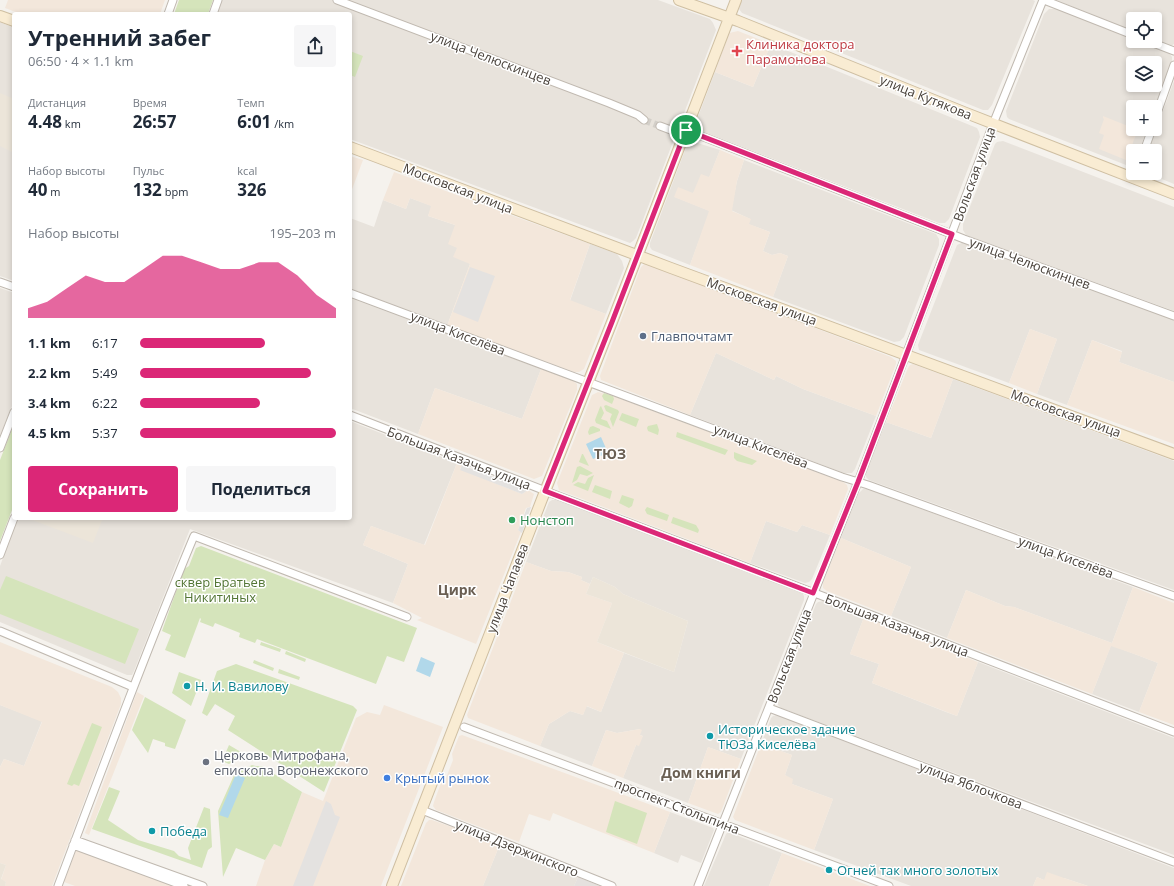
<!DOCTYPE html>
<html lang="ru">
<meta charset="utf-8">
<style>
body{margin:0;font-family:"Open Sans",sans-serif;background:#f6f6f7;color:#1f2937;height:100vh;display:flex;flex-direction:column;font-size:15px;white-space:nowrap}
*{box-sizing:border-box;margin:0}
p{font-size:13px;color:#747a83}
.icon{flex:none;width:22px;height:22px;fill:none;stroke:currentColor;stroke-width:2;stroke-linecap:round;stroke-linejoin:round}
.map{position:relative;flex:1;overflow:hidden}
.side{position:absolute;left:12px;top:12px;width:340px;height:508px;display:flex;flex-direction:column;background:#fff;border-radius:4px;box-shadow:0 2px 6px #0003}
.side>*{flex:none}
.tools{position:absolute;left:1126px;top:12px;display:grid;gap:8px}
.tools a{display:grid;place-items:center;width:36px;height:36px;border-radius:4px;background:#fff;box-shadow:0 2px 6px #0003;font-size:20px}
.pin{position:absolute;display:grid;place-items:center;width:34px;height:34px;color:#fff;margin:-17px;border:2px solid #fff;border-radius:50%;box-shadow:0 1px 4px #0007}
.round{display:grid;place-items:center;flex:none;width:42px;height:42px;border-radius:4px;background:#f6f6f7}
.overview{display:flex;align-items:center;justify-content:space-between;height:68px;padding:0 16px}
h1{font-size:22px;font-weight:700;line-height:30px}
.stats{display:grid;grid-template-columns:repeat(3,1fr);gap:6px;height:68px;padding:4px 16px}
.stats div{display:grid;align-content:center}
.stats b{font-size:17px;font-weight:700}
.stats small{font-size:11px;font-weight:400}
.stats p{font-size:11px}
.chart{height:112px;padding:8px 16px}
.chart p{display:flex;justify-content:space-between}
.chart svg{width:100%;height:72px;margin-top:4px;fill:#db2777;opacity:.7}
.primary-button{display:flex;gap:8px;margin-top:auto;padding:8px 16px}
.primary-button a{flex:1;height:46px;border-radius:4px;background:#db2777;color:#fff;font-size:16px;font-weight:700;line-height:46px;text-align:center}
.primary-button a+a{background:#f6f6f7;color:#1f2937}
ul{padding:0 16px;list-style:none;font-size:13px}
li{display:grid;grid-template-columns:64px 48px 1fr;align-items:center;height:30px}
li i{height:10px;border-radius:5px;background:#db2777}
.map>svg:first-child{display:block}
.residential{fill:#e8e3dc;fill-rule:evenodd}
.commercial{fill:#f3e7db}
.industrial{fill:#e5e1de}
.education{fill:#ece5d9}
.green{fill:#d5e4bb}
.parking{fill:#e4e2e0}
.water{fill:#b1d8ea}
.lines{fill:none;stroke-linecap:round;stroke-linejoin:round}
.street-tunnel{stroke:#d3cfc9;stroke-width:7;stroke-dasharray:7 3.5;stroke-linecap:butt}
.street-casing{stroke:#c0b9b0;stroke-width:9}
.secondary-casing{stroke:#cfbfa2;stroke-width:12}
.street{stroke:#fff;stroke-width:7}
.secondary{stroke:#f9ecd3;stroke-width:10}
.route-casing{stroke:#fff;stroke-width:8}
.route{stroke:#db2777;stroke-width:5}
.health-dot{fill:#e0444e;stroke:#fff;stroke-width:1.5}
.service-dot{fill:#5c6f8a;stroke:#fff;stroke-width:1.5}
.leisure-dot{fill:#2e9e5b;stroke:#fff;stroke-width:1.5}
.culture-dot{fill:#0f9aa8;stroke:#fff;stroke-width:1.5}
.worship-dot{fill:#6b7280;stroke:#fff;stroke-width:1.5}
.shop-dot{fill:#3f7fe0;stroke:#fff;stroke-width:1.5}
.labels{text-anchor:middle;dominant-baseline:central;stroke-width:3;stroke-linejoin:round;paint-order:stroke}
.health-label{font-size:13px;fill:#be3a42;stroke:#fff;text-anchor:start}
.street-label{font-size:13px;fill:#49423b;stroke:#fff}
.service-label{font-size:13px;fill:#4e5e75;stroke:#fff;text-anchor:start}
.leisure-label{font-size:13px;fill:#27864d;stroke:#fff;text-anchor:start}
.park-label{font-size:13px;fill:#527534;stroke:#fff}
.culture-label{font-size:13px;fill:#0d838f;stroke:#fff;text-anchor:start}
.worship-label{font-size:13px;fill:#5b616d;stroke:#fff;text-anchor:start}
.shop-label{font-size:13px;fill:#366cbe;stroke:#fff;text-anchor:start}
.neighbourhood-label{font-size:14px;font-weight:bold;fill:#6a5f53;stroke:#fff}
</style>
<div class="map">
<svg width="1174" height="886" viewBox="0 0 1174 886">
<rect width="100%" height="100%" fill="#f5f2ed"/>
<!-- residential -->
<path class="residential" d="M222 0H658L710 19 713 23 716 30 636 238 633 241 630 243 350 139V14H217Z
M741 0H1033L1035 1 992 105 988 110H983L742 13 739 9Z
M1056 0H1174V44L1171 46 1155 39V19H1133V31Z
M1049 9H1056L1133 39V41H1139L1169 53 1172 57V60L1155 107H1133V129H1147L1139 151H1133L1132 164 1126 165 1009 119 1007 117 1006 111 1044 14ZM1133 63H1155V85H1133Z
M0 22 14 28V281L0 276Z
M771 44 977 128 979 132 980 137 949 219 945 223H939L699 130 696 127V122L715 72 753 87Z
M1174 81V184L1147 173H1155V151H1148Z
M691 141 720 150 709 178 693 193 675 197 710 211 690 265 652 250 650 247V243L687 145Z
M1003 141 1174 207V311L966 235 963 230V224L995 144 997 142Z
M744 160 936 234 939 239V245L904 337 900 341 894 342 773 297 788 256 780 253 772 255 763 251 770 232 748 224 750 219 731 210 737 181Z
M410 198 432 206 428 216 455 225 457 248 470 264 447 326 350 289V218L374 227 383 200 406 209Z
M964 242 1174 320V382L1119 362 1122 351 1092 340 1067 405 1037 394 1057 339 1030 329 1009 383 919 350 918 345 957 245Z
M590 244 617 254 622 261 624 268 606 314 570 301Z
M0 288 14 293V401L0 436Z
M350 298 541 369 522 419 435 388 418 434 350 408Z
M716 353 774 380 776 376 803 389 876 416 855 469 852 473H844L690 415Z
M953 379 1174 461V590L869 480 866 477V472L886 422 931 438Z
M350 421 457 463 424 545 371 526 363 545 408 564 393 603 190 529 134 671 132 675H127L0 622V566L18 518H350Z
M863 489H868L1133 587 1112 643 1014 607 1005 606 966 590 947 638 891 616 911 567 841 538 858 494Z
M552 500H556L802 592 804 596V600L741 759 708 747 688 803 623 778 636 745 643 736 640 735V729L617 733 606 730 592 766 540 746 549 724 570 711 583 715 586 706 601 712 624 653 674 672 688 621 623 594 615 587 593 577 590 584 581 580 582 577 568 572 551 571 526 562 549 502Z
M766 521 797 532 802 525 830 535 812 579 809 582 805 583 750 563Z
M823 601 864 617 850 654 879 664 872 683 946 712 957 716 978 662 1174 738V855L781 708 778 705V701L816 604 818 602Z
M1111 645 1158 663 1139 712 1092 694Z
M0 705 42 721 24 766 4 759 0 767Z
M777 715 1174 868V886H1088L1064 878 1044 880 1037 877 1033 886H911L814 850 833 799 792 784 785 775 792 755 761 744 771 718 773 716Z
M670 812 713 828 714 830 701 863 681 855 678 863 654 853Z
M728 832 782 853 769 886H704L726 834Z
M500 844 578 877 574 886H483Z"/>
<!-- commercial -->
<path class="commercial" d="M8 0H165L160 14H21L5 8Z
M738 31 771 44 753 87 715 72 729 33Z
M1103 116 1133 128V129L1138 130 1126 160 1099 149 1104 135 1099 133 1104 119 1103 118Z
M720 150 744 160 737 181 732 211 751 219 749 224 770 232 763 251 772 255 780 253 788 256 773 297 690 265 709 211 674 197 678 187 693 193 701 174 709 177Z
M350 156 363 160 351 192 350 191Z
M394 172 590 244 570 300 606 314 584 369 579 372H574L447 326 470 264 453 257 457 248 448 244 455 225 428 216 431 206 410 198 406 209 383 200Z
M644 264H648L891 357 896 361V364L876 416 803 389 776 376 774 380 716 353 690 415 601 380 600 376 601 373 641 267Z
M1030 329 1057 339 1037 394 1009 383Z
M1092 340 1122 352 1119 362 1174 382V444L1067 405Z
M913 364 953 379 931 438 886 422 908 368 910 365Z
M541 369 572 380 577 384V390L542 476 534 479 418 434 435 388 522 419Z
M598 392 613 396 843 482 847 485 848 489 830 535 802 525 797 532 766 521 750 563 559 490 557 483 592 395Z
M457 463 462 465 460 469 522 494 528 490 534 494 530 507 526 508 518 530 521 532 476 644 417 620 422 618 393 603 408 564 363 545 371 526 425 545Z
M841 538 911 567 891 616 827 591 823 588V583Z
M526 562 551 571 568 572 582 577 581 580 590 584 586 594 612 603 597 642 624 653 601 712 587 706 583 715 570 711 549 724 540 746 468 718 467 715Z
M1133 587 1174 603V725L1139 712 1158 663 1137 655 1111 646 1092 694 947 638 966 590 1005 606 1014 607 1112 643Z
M864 617 978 662 957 716 872 683 879 664 850 654Z
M0 642 112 687 118 692 121 698V704L52 886H5L6 882 1 880 6 865 0 863V767L4 759 24 766 42 722 0 705Z
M137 692 144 696 89 835 85 833Z
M384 705 443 727 381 886H256L265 860 274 844 281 847 302 792 323 801 356 718 367 712 380 715Z
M640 729 642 730 640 735 643 736 639 746 636 745 623 778 592 766 606 730 617 733Z
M462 735 670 812 654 853 553 813 550 821 529 814 519 842 436 810 433 806 434 802 441 783 446 778 453 760 452 754 459 736Z
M761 744 792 755 785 775 793 779 792 784 833 799 814 850 735 820 733 817Z
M708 747 741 759 721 812 718 814 688 803Z
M429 820H432L500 844 483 886H401L426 823Z
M76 850H80L179 886H75L64 882Z
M782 853 870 886H769Z
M1047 872 1064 878 1088 886H1033L1037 877 1044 880Z"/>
<!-- industrial -->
<path class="industrial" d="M578 877 600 886H574Z"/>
<!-- education -->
<path class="education" d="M0 93 14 99V153L0 146Z
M27 518H103L93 543Z
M593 577 615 587 623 594 688 621 674 672 597 642 612 603 586 594Z
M0 863 6 865 1 879 6 882 5 886H0Z"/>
<!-- green -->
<path class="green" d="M179 0H213L208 14H174Z
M350 51 363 56 355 77 350 75Z
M604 393 613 396 614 399 612 404 604 400 602 396Z
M606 405 618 410 619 412 613 427 610 419 612 414 606 411 604 406Z
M601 406 604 413 601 419 607 421 611 429 596 423 595 420 600 407Z
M622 413 639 419 636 427 619 420Z
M14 424V505L0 541V460Z
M657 424 659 430 658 435 648 431 647 428 648 426Z
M593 426 600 429V431L589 435 588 432 590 427Z
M677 432 728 450 725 455 676 437Z
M734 452 757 461 752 465 737 461 734 458Z
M582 454H583L589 466 579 462Z
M580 466 593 473 587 476 580 474 577 480 572 483 577 467Z
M594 475 588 491 573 485 578 482 585 484 588 478Z
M595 485 612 491 610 499 592 492Z
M622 495 634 499 632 506 629 508 619 503Z
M647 507 669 515 667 521 647 514 645 510Z
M673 517 696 525 699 530 698 533 671 523Z
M201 546 417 628 404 662 387 656 376 684 257 639 255 643 239 637 240 633 215 623 213 627 200 622 201 619 200 618 185 658 165 650 171 635 162 631 184 569 189 566 196 548Z
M6 576 139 629 125 664 0 614V590Z
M261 642 281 649 280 652 260 645Z
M286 651 306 659 305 662 285 654Z
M254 660 274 668 273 671 253 663Z
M236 664 353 706 357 710 324 792 228 730 235 716 215 704 207 716 202 713 217 671Z
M279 669 300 677 299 680 278 673Z
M179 672 201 680 191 706 172 693Z
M145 697 186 720 175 749 165 746V743L153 739 148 753 132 730Z
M92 723 102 727 79 786 74 784 72 786 67 784Z
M229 745 246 755 229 764 222 761Z
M252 765 256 766H262L302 792 281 847 274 844 265 860 236 848 223 877 218 811 235 773Z
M109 787 120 791 108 820 138 840 174 851 179 856 191 860 188 848 204 807 210 809 212 847 208 850 202 868 92 829Z
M615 801 647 813 637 844 606 832Z"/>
<!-- parking -->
<path class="parking" d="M470 267 495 276 478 322 453 312Z
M462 465 528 490 522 494 460 470Z
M531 507 522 533 518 530 527 508Z
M326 801 331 804 335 815 340 817 313 886H293Z"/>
<!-- water -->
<path class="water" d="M601 437 608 453 593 459 586 444Z
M421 657 435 663 430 677 416 671Z
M236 774 245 778 228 818 219 815Z"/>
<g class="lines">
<!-- street-tunnel -->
<path class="street-tunnel" d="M644 120 660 126"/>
<!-- street casing -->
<g class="street-casing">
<path id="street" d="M337 0 609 103 638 115 644 120
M1044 0 1133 35
M168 14 173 0
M213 14 218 0
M1148 41 1174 51
M1155 119 1174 65
M660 126 684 135
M686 130 964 239 1174 316
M1144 151 1152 129
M0 282 14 287
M350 293 842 477 868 485 1174 596
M350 415 556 495 825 597 1174 732
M0 448 14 412
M0 555 14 518
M0 631 133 687
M769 708 1174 862
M464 727 889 886
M422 810 612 886
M75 840 203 886
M73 845 184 886
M58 886C102 769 146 651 194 536L407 617
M698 886 858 482 993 124 1043 0"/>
</g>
<!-- secondary casing -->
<g class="secondary-casing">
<path id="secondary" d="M679 0 738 21 966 113 1174 194
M0 16 14 21
M350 147 671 268 1174 454
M392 886 542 499 612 322 736 0"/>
</g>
<!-- street -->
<use href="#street" class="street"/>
<!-- secondary -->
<use href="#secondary" class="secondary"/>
</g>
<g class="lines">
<!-- route casing -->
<g class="route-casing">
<path id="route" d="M686 130 952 234 858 482 813 593 545 491 612 322Z"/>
</g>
<!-- route -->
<use href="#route" class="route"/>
</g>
<!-- markers -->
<path class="health-dot" d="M735 45h4v4h4v4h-4v4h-4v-4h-4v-4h4z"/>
<circle class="service-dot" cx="643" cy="336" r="4"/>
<circle class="leisure-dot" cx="512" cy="520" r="4"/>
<g class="culture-dot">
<circle cx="187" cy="686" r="4"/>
<circle cx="710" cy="736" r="4"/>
<circle cx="152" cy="831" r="4"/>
<circle cx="829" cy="870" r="4"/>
</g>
<circle class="worship-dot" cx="206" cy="762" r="4"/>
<circle class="shop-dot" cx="387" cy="778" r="4"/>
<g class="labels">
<!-- health labels -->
<g class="health-label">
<text x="746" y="44">Клиника доктора<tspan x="746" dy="15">Парамонова</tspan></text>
</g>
<!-- street labels -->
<g class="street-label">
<text transform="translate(491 58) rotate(21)">улица Челюскинцев</text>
<text transform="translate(926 97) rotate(22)">улица Кутякова</text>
<text transform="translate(974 174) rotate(-70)">Вольская улица</text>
<text transform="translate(458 188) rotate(21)">Московская улица</text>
<text transform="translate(1030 263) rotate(20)">улица Челюскинцев</text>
<text transform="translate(762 301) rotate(20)">Московская улица</text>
<text transform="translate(458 333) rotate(21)">улица Киселёва</text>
<text transform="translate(1066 413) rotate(20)">Московская улица</text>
<text transform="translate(761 446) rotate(21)">улица Киселёва</text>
<text transform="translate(459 458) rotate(21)">Большая Казачья улица</text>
<text transform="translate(1066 557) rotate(20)">улица Киселёва</text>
<text transform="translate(507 588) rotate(-69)">улица Чапаева</text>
<text transform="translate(897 625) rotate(21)">Большая Казачья улица</text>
<text transform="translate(789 656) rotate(-69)">Вольская улица</text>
<text transform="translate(971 785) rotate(21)">улица Яблочкова</text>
<text transform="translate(677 806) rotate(21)">проспект Столыпина</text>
<text transform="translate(517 848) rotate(22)">улица Дзержинского</text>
</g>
<!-- service labels -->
<g class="service-label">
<text x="651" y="336">Главпочтамт</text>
</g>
<!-- leisure labels -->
<g class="leisure-label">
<text x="520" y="520">Нонстоп</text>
</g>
<!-- park labels -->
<g class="park-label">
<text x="220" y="582">сквер Братьев<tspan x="220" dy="15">Никитиных</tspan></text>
</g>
<!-- culture labels -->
<g class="culture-label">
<text x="195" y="686">Н. И. Вавилову</text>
<text x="718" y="729">Историческое здание<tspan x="718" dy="15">ТЮЗа Киселёва</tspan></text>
<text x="160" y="831">Победа</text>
<text x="837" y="870">Огней так много золотых</text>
</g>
<!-- worship labels -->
<g class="worship-label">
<text x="214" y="755">Церковь Митрофана,<tspan x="214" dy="15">епископа Воронежского</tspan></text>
</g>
<!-- shop labels -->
<g class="shop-label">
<text x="395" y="778">Крытый рынок</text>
</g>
<!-- neighbourhood labels -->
<g class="neighbourhood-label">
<text x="610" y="453">ТЮЗ</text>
<text x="457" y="589">Цирк</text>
<text x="701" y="772">Дом книги</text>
</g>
</g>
</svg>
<div class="tools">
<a><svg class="icon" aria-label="locate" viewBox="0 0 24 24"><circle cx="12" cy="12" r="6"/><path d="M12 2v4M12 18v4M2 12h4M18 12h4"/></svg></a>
<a><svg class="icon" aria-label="layers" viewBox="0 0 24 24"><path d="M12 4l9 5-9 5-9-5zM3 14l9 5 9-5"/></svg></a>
<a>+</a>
<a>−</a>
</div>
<div class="pin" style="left:686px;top:130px;background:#1e9e55"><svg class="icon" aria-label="arrive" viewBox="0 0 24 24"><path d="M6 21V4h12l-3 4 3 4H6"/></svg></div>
<section class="side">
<div class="overview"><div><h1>Утренний забег</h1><p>06:50 · 4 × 1.1 km</p></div><a class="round"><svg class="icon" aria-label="share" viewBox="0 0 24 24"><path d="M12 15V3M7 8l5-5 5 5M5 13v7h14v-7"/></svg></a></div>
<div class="stats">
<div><p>Дистанция</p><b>4.48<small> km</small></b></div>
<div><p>Время</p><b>26:57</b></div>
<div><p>Темп</p><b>6:01<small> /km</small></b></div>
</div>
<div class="stats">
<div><p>Набор высоты</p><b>40<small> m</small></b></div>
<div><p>Пульс</p><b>132<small> bpm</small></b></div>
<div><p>kcal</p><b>326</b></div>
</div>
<div class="chart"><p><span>Набор высоты</span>195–203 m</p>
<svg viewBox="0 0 160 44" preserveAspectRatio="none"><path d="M0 44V38L10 34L20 26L30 18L40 22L50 22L60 14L70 6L80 6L90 10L100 14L110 14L120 10L130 10L140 18L150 30L160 38V44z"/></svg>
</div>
<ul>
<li><b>1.1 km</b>6:17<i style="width:64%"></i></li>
<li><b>2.2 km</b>5:49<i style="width:87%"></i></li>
<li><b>3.4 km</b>6:22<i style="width:61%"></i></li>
<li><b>4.5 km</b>5:37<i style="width:100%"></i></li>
</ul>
<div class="primary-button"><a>Сохранить</a><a>Поделиться</a></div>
</section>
</div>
